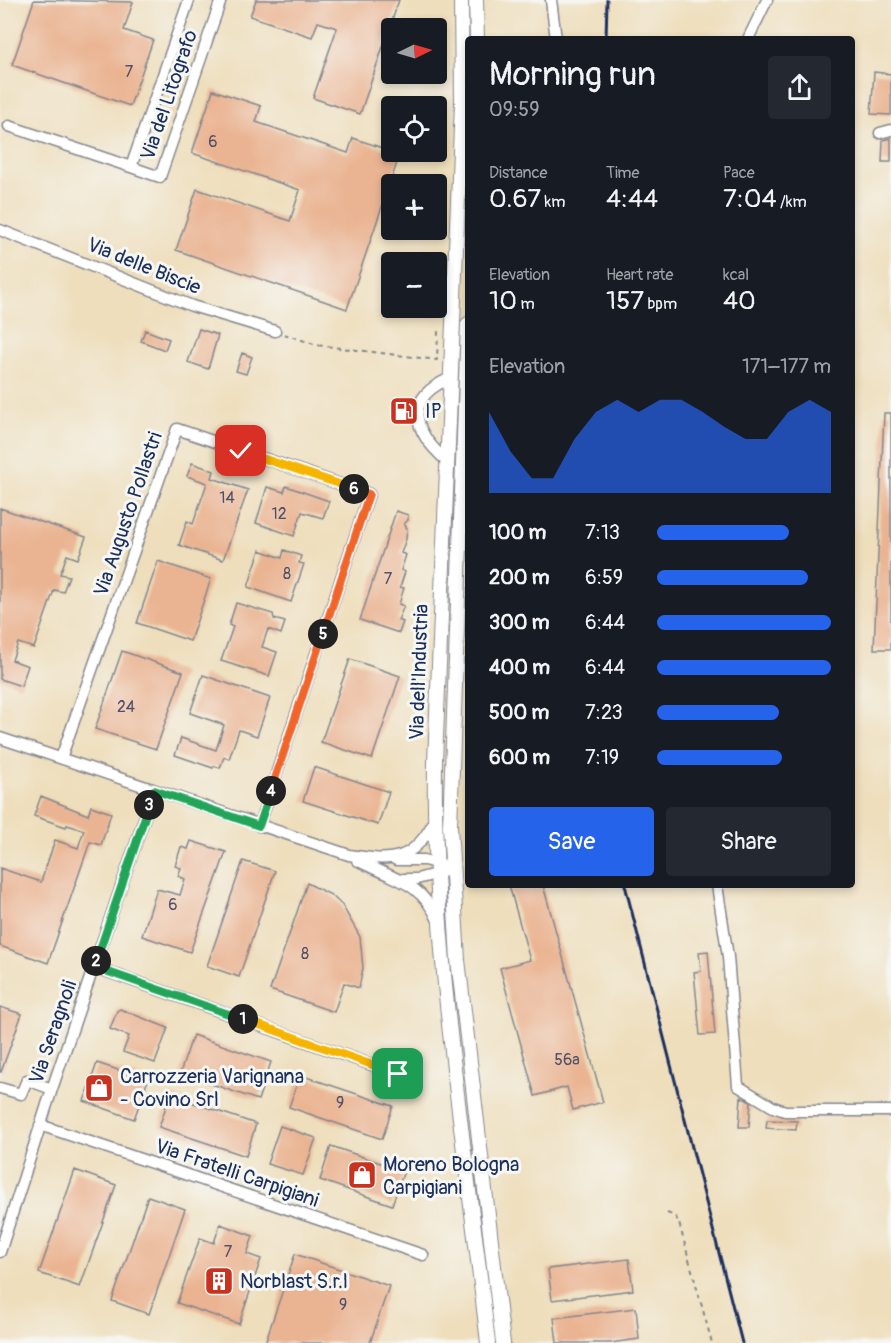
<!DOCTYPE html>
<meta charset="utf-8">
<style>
body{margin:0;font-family:Pangolin,sans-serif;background:#242831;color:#f1f3f6;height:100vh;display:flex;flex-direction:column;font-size:22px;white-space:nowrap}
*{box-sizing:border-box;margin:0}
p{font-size:20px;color:#9ea1a6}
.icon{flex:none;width:33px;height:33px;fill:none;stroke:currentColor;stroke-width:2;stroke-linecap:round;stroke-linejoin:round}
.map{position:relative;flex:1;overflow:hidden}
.drawer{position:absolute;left:465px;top:36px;width:390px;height:852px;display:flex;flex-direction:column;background:#171b24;border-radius:6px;box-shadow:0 3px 9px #0003}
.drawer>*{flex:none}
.needle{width:39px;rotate:85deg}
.controls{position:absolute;left:381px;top:18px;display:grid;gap:12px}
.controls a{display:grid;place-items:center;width:66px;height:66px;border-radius:6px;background:#171b24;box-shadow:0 3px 9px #0003;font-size:30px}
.pin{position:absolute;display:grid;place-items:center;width:51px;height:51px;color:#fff;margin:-26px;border-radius:12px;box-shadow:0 3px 9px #0006}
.km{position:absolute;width:30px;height:30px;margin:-15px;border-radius:50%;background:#222;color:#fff;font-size:16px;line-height:30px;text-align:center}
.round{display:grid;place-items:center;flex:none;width:63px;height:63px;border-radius:6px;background:#242831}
.summary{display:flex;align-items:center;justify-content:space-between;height:102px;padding:0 24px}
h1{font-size:33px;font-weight:600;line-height:45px}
.figures{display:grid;grid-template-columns:repeat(3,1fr);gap:9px;height:102px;padding:6px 24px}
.figures div{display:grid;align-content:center}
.figures b{font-size:26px;font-weight:600}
.figures small{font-size:16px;font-weight:400}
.figures p{font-size:16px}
.chart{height:168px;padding:12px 24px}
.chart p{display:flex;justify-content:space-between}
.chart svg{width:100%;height:108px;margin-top:6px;fill:#2563eb;opacity:.7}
.primary-button{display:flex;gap:12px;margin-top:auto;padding:12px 24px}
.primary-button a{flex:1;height:69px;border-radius:6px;background:#2563eb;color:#fff;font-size:24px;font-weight:600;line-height:69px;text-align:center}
.primary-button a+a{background:#242831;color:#f1f3f6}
ul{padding:0 24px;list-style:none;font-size:20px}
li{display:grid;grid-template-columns:96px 72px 1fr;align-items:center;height:45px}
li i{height:15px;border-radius:8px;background:#2563eb}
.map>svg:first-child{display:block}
.building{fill:#eab492}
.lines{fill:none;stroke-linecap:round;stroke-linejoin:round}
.minor-casing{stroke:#84868d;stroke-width:13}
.major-casing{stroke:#84868d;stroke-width:16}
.path{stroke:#84868d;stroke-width:2;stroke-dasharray:4.5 4.5;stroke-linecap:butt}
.minor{stroke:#fff;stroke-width:10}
.major{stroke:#fff;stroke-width:14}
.rail{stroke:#1b2f5e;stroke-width:3}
.split-1-casing{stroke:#fff;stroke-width:12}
.split-2-casing{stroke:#fff;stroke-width:12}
.split-3-casing{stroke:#fff;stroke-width:12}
.split-4-casing{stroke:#fff;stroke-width:12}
.split-5-casing{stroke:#fff;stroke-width:12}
.split-6-casing{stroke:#fff;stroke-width:12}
.split-7-casing{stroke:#fff;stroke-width:12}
.split-1{stroke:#f5b400;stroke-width:8}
.split-2{stroke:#22a559;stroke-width:8}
.split-3{stroke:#22a559;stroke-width:8}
.split-4{stroke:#22a559;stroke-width:8}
.split-5{stroke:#f0652b;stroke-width:8}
.split-6{stroke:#f0652b;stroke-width:8}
.split-7{stroke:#f5b400;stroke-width:8}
.labels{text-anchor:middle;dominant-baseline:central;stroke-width:6;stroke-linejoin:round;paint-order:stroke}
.number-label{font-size:16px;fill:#4f506b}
.street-label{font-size:20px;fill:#1b2f5e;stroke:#f6f6f2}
.poi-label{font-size:20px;fill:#1b2f5e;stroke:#f6f6f2;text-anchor:start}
</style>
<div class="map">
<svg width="891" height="1343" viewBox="0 0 891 1343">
<rect width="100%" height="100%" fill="#f6f6f2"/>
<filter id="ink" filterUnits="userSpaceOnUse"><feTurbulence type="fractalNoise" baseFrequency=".0167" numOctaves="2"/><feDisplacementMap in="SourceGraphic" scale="12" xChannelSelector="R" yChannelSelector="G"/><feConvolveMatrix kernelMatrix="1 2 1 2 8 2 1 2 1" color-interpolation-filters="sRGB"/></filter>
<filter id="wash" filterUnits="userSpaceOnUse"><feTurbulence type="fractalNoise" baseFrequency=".008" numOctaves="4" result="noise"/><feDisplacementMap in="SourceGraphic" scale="24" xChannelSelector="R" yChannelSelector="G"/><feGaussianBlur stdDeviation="1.35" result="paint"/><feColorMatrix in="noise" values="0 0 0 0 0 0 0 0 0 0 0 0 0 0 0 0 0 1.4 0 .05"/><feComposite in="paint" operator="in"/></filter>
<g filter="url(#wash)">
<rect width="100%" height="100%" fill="#eedebc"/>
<g id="blocks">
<!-- building -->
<path class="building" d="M34 0 133 2 124 30 153 40 130 106 12 65Z
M256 0H399L360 114 313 98 337 28 318 22 312 37 250 16Z
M874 72 891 74V115L871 114Z
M213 90 261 106 256 122 348 153 353 138 400 154 347 309 176 250 197 189 290 221 300 190 192 153Z
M891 138V162H882L883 140Z
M199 329 218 335 208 369 188 362Z
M145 330 169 339 165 350 141 341Z
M242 353 252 357 246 374 236 371Z
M884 413H891V649H874Z
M192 463 214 471 212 478 248 490 223 560 179 545 187 521 193 524 207 483 187 476Z
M286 486 329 501 323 518 302 512 294 536 256 523 267 487 284 492Z
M0 508 86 537 78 559 67 555 60 574 69 576 63 592 54 590 34 648 18 643 12 660 28 666 21 686 0 679Z
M396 511 408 515V520L404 524 407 528 406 539 401 553 406 555 401 570 405 572 400 587 404 588 399 604 404 606 398 620 403 622 399 633 360 620Z
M260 550 282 558 284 550 301 556 299 563 304 564 291 602 248 587Z
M158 561 211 579 190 641 137 623Z
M236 603 273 614 274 619 285 622 281 634 268 629 262 647 277 652 269 676 221 661 233 627 229 625Z
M122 651 183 672 156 749 95 729Z
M350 659 400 676 372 759 321 742Z
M203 675 270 698 257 736 239 730 229 759 224 757 220 768 214 766 213 768 175 755 181 738 216 750 224 725 190 713Z
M314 767 389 792 378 825 303 801Z
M41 796 88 815 91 806 111 813 101 845 90 842 48 963 0 946V868L41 882 55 840 78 848 84 830 67 825 66 827 34 816Z
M191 841 226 852 190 952 142 936 157 889 180 895 185 879 178 876 181 868 175 866 181 847 188 849Z
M243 861 275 871 239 977 207 966Z
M307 883 331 895 342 905 360 937 363 968 359 988 344 983 334 1012 270 990Z
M509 885H543L603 1102 573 1110 567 1087 535 1096 500 968 530 960Z
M708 951 715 1034 700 1035 694 972 701 971 699 952Z
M0 1007 22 1014 1 1072H0Z
M120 1009 168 1028 155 1063 123 1052 129 1036 110 1029 117 1011Z
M193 1035 271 1062 258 1100 180 1073Z
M97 1063 148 1080 134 1119 84 1101Z
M300 1075 393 1106 382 1139 289 1107Z
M170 1095 256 1124 246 1156 159 1127Z
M741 1097 751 1102 749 1127H739Z
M767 1120 797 1121 796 1130 766 1128Z
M280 1126 316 1138 303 1175 267 1164Z
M331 1146 404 1171 392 1205 320 1180Z
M75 1170 116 1185 80 1287 39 1273Z
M148 1196 185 1209 149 1314 112 1301Z
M220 1224 253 1236 247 1254 261 1259 239 1324 177 1303 200 1238 214 1243Z
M295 1254 389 1286 370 1343H265Z
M629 1259 633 1290 552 1300 548 1269Z
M636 1308 639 1339 610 1343H557L554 1318Z"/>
</g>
</g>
<g filter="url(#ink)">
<use href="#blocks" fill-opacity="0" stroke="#84868d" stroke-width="1.5"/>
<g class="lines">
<!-- minor casing -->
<g class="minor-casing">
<path id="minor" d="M189 0 131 167 160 177 221 0
M551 0 556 39
M748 39 767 0
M9 126 131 167
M880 133 891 130
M0 230 192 306 275 331
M447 461C413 432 402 398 451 378
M0 738 349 855C392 862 414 862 435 819
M61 758 177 429 369 494 259 826
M357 860C392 879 420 880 438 920
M396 860H424L451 867
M403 879H417L443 872
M717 885 728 957 738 1086 773 1107 785 1111H891
M94 967 398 1074
M0 1088 21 1094 27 1080 52 1089
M40 1125 423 1255
M0 1252 52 1089 154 790"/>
</g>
<!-- major casing -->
<g class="major-casing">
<path id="major" d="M461 0 462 103 435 762C432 957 466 1150 488 1343
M476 0 477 39
M468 324 450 826 458 960 503 1343"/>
</g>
<!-- path -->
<path class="path" d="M284 334 317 345 437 360 438 332H441
M667 1213 675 1216 679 1223 712 1343"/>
<!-- minor -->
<use href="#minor" class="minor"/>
<!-- major -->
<use href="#major" class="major"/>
<!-- rail -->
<path class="rail" d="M606 39 607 0
M625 885 742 1343"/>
</g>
</g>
<g class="lines" filter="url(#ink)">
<!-- split-1 casing -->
<g class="split-1-casing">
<path id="split-1" d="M243 1019 398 1074"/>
</g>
<!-- split-2 casing -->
<g class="split-2-casing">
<path id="split-2" d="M96 961 94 967 243 1019"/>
</g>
<!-- split-3 casing -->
<g class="split-3-casing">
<path id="split-3" d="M96 961 149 805"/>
</g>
<!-- split-4 casing -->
<g class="split-4-casing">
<path id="split-4" d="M149 805 154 790 259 826 271 791"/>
</g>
<!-- split-5 casing -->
<g class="split-5-casing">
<path id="split-5" d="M271 791 323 634"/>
</g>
<!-- split-6 casing -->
<g class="split-6-casing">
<path id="split-6" d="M323 634 369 494 354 489"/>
</g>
<!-- split-7 casing -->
<g class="split-7-casing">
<path id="split-7" d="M241 451 354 489"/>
</g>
<!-- split-1 -->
<use href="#split-1" class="split-1"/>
<!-- split-2 -->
<use href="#split-2" class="split-2"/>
<!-- split-3 -->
<use href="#split-3" class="split-3"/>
<!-- split-4 -->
<use href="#split-4" class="split-4"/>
<!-- split-5 -->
<use href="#split-5" class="split-5"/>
<!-- split-6 -->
<use href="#split-6" class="split-6"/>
<!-- split-7 -->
<use href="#split-7" class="split-7"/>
</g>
<!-- icons -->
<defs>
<g id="fuel-square" transform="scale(1.5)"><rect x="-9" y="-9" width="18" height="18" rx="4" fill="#c8321e" stroke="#f6f6f2"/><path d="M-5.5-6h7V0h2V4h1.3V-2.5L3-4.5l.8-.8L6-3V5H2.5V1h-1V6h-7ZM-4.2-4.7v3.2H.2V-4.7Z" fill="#fff"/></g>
<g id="shop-square" transform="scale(1.5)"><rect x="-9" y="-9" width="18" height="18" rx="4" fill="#c8321e" stroke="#f6f6f2"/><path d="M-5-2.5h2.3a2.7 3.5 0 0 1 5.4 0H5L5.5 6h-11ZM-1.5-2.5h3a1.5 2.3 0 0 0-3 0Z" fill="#fff"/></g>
<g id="building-square" transform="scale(1.5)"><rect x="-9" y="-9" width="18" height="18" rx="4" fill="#c8321e" stroke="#f6f6f2"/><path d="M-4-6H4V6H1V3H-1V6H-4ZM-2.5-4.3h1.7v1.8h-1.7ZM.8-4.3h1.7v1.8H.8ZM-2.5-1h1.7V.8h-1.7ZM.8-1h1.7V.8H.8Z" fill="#fff"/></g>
</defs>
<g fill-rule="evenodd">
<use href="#fuel-square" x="404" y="411"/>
<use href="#shop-square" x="99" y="1088"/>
<use href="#shop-square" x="362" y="1175"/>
<use href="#building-square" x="219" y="1281"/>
</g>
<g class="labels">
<!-- number labels -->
<g class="number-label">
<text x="129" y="72">7</text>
<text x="213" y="142">6</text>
<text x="227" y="498">14</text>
<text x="279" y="514">12</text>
<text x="287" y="574">8</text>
<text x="388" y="579">7</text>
<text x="126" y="707">24</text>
<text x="173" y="905">6</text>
<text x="305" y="954">8</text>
<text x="567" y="1060">56a</text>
<text x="340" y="1103">9</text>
<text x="228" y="1252">7</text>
<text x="343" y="1305">9</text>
</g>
<!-- street labels -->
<g class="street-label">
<text transform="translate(169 95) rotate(-71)">Via del Litografo</text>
<text transform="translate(144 266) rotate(22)">Via delle Biscie</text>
<text transform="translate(128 514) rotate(-71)">Via Augusto Pollastri</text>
<text transform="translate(419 672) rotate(-88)">Via dell'Industria</text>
<text transform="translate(53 1032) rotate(-71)">Via Seragnoli</text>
<text transform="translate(237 1173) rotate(19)">Via Fratelli Carpigiani</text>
</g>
<!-- poi labels -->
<g class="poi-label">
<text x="425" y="411">IP</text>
<text x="120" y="1076">Carrozzeria Varignana<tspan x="120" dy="23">- Covino Srl</tspan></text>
<text x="383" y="1164">Moreno Bologna<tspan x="383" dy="23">Carpigiani</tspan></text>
<text x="240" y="1281">Norblast S.r.l</text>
</g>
</g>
</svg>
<div class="controls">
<a><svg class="needle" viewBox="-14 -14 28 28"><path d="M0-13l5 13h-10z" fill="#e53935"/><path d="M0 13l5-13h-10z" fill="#9ea1a6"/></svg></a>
<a><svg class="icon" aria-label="locate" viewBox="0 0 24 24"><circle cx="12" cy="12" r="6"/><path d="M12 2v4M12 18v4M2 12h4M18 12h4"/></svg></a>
<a>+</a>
<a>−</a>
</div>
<div class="pin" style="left:398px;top:1074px;background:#1e9e55"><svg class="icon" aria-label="arrive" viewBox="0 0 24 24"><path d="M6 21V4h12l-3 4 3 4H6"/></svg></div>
<div class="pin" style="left:241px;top:451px;background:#d93025"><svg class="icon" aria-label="check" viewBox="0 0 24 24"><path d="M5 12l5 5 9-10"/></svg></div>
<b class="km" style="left:243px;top:1019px">1</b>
<b class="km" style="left:96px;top:961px">2</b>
<b class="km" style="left:149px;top:805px">3</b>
<b class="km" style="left:271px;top:791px">4</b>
<b class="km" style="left:323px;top:634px">5</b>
<b class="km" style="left:354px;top:489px">6</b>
<section class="drawer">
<div class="summary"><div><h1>Morning run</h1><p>09:59</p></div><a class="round"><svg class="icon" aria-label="share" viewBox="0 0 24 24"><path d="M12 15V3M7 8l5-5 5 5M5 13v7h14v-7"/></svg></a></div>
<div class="figures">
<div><p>Distance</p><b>0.67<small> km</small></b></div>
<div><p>Time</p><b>4:44</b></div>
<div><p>Pace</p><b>7:04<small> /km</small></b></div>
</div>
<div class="figures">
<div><p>Elevation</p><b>10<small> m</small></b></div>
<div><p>Heart rate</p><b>157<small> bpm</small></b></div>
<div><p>kcal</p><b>40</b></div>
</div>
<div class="chart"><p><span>Elevation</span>171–177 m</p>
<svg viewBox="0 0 160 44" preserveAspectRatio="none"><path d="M0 44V11L10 27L20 38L30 38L40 22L50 11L60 6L70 11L80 6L90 6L100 11L110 17L120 22L130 22L140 11L150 6L160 11V44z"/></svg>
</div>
<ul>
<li><b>100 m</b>7:13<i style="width:76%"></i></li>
<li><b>200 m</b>6:59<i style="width:87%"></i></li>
<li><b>300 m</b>6:44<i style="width:100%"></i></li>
<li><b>400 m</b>6:44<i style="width:100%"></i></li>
<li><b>500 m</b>7:23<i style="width:70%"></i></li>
<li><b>600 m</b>7:19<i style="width:72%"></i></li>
</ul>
<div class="primary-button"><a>Save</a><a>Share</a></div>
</section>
</div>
